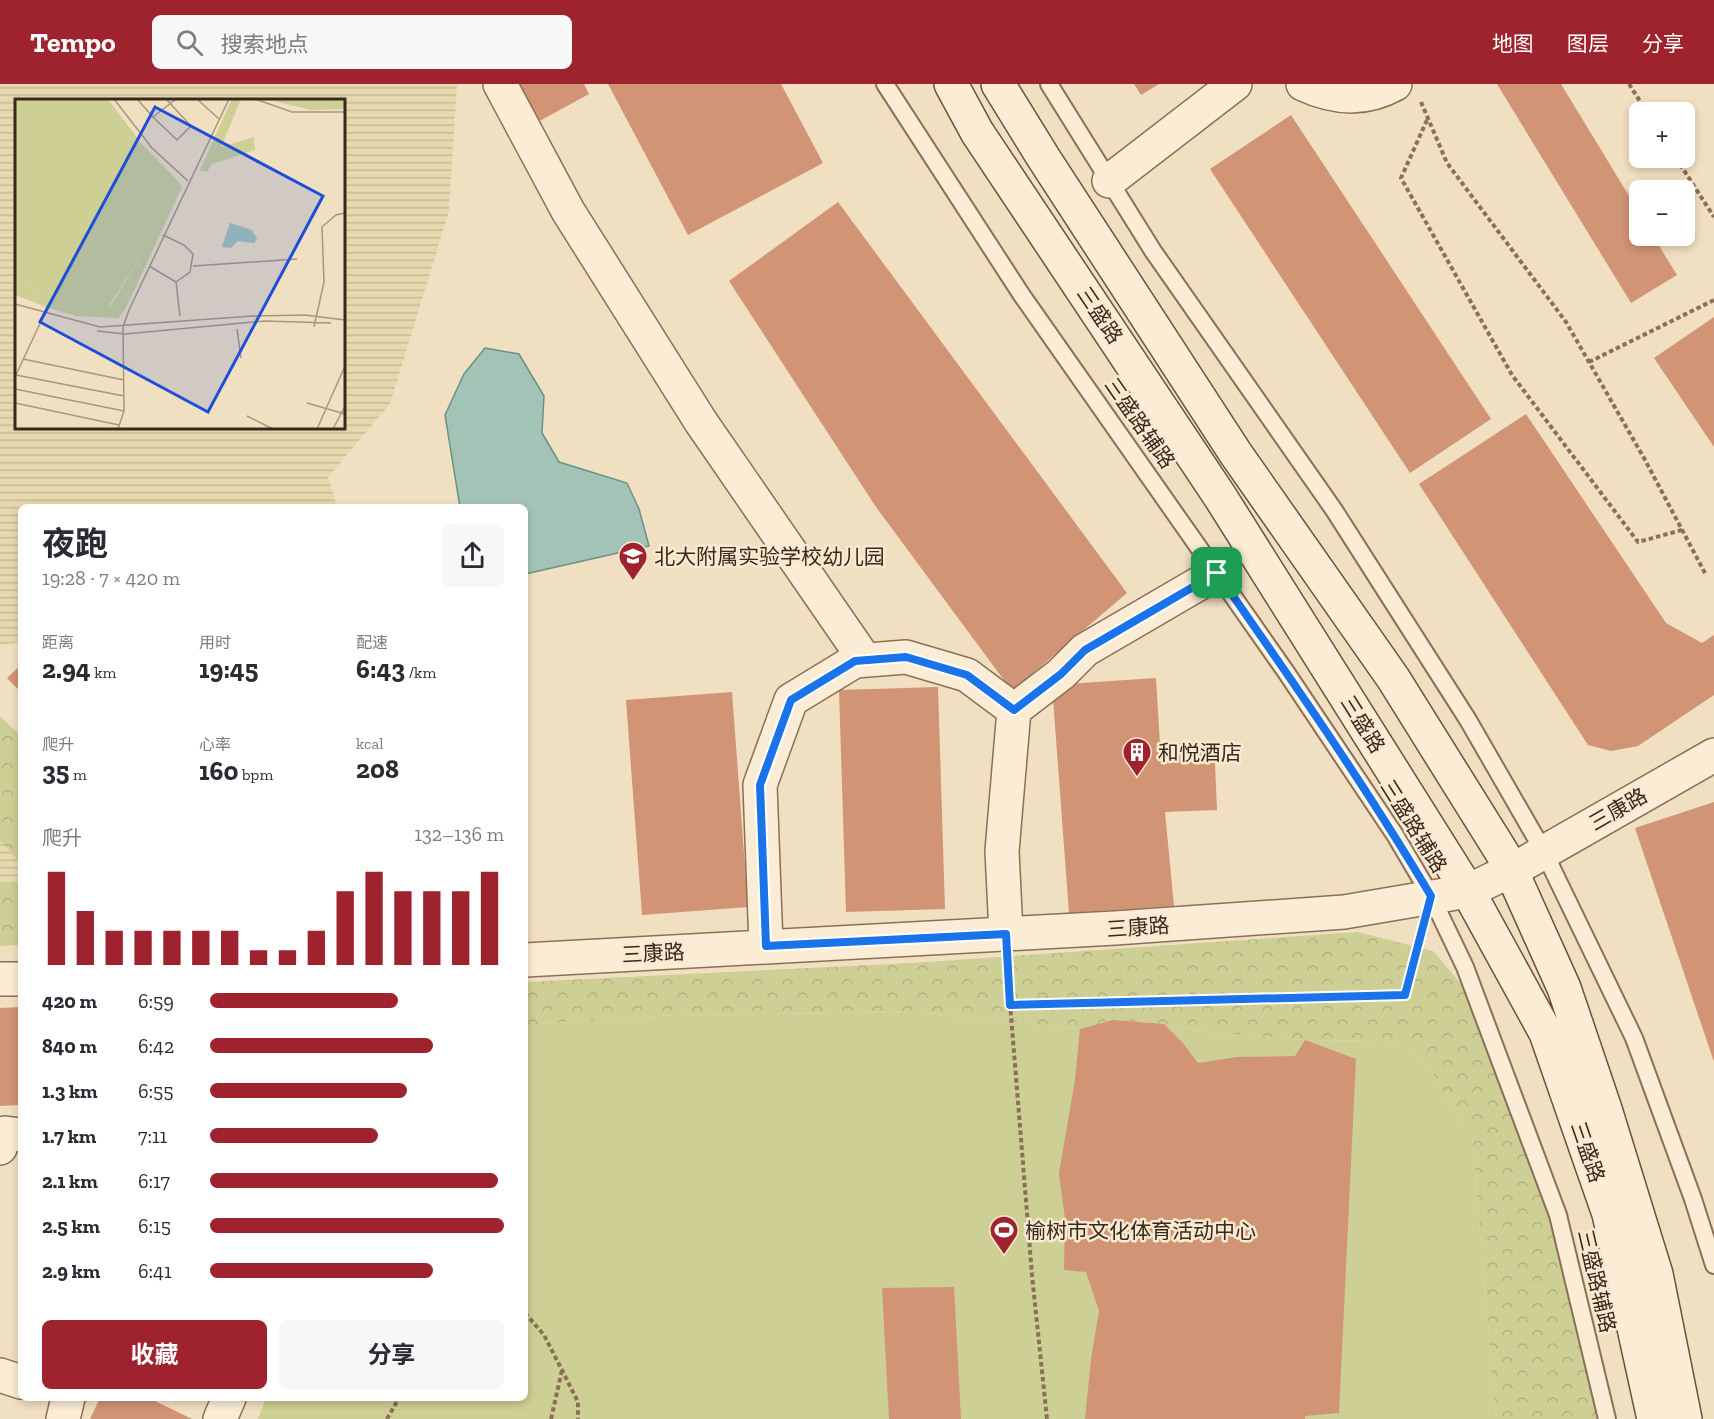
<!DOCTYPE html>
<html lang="zh">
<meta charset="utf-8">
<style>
body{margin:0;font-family:"Zilla Slab","Noto Sans SC",serif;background:#f7f7f7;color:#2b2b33;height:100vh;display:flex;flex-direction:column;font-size:22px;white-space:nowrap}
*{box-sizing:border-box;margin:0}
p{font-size:20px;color:#7c7c81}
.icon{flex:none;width:33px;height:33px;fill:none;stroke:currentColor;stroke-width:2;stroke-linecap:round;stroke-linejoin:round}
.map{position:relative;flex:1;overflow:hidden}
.panel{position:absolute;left:18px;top:420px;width:510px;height:897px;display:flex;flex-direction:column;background:#fff;border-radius:9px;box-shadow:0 3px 9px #0003}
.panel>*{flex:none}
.fabs{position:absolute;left:1629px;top:18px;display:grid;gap:12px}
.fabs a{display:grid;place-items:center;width:66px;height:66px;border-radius:9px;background:#fff;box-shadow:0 3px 9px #0003;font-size:30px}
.pin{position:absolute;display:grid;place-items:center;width:51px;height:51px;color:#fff;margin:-26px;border-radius:12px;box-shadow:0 3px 9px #0006}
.round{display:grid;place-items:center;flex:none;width:63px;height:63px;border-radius:9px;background:#f7f7f7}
.overview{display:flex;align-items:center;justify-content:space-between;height:102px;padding:0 24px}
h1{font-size:33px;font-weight:700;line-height:45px}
.metrics{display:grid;grid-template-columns:repeat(3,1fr);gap:9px;height:102px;padding:6px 24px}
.metrics div{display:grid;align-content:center}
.metrics b{font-size:26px;font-weight:700}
.metrics small{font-size:16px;font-weight:400}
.metrics p{font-size:16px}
.chart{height:168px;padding:12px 24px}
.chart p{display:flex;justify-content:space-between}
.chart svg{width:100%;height:108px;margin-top:6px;stroke:#9e232e;stroke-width:6}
.cta{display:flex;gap:12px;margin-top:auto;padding:12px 24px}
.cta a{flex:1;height:69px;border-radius:9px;background:#9e232e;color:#fff;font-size:24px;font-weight:700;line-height:69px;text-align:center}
.cta a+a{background:#f7f7f7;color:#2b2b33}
ul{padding:0 24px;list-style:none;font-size:20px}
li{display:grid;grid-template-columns:96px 72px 1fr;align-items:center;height:45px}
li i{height:15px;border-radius:8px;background:#9e232e}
header{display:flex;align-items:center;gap:36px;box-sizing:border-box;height:84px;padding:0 30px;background:#9e232e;color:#fff}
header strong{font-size:28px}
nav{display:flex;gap:33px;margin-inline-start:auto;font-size:21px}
.search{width:420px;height:54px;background:#f7f7f7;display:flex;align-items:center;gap:15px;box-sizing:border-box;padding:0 21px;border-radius:9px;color:#7c7c81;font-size:22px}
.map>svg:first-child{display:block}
.farmland{fill:url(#farmland-rules);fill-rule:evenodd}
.green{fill:#cdcf94}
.forest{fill:url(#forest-crowns)}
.water{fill:#a4c3b7;stroke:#6a9185;stroke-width:1.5}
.building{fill:#d19474}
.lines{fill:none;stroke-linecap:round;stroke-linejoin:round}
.service-casing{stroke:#8b6f57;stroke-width:20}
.minor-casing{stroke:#8b6f57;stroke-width:36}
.tertiary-casing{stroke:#8b6f57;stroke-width:36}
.secondary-casing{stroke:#6d503a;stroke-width:36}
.path{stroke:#8b6f57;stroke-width:4;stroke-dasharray:4.5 3;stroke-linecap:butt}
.service{stroke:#fbecd5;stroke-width:16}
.minor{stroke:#fbecd5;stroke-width:33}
.tertiary{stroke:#fbecd5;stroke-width:33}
.secondary{stroke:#fbecd5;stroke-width:33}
.route-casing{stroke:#fff;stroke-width:12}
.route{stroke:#1a73e8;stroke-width:8}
.labels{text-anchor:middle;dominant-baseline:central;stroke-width:5;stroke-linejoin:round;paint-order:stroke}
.street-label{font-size:21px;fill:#3a281c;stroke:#f8e9d1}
.poi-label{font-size:21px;fill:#3a281c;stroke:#f8e9d1;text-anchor:start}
.inset-road{fill:none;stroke:#a8967f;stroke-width:1.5}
.view{fill:#1d4ed8;fill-opacity:0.15;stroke:#1d4ed8;stroke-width:3}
.inset-edge{fill:none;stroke:#3a281c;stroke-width:3}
</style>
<header>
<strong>Tempo</strong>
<div class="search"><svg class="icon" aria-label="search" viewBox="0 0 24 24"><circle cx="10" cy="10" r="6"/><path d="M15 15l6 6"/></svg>搜索地点</div>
<nav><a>地图</a><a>图层</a><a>分享</a></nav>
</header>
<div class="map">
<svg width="1714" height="1335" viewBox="0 0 1714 1335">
<defs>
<pattern id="farmland-rules" width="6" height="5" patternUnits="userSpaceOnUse" patternTransform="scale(1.5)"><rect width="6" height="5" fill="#e7d9ae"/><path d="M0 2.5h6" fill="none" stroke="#c7ba95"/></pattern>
<pattern id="forest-crowns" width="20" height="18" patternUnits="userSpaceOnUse" patternTransform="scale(1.5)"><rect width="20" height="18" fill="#cdcf94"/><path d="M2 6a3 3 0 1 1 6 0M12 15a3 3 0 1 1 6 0" fill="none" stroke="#b1b27f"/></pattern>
</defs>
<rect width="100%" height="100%" fill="#f1dfc1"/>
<!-- farmland -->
<path class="farmland" d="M0 0H457L449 127 390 320 328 393 337 423H21V558L0 561ZM16 16H344V344H16Z
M0 757 21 779V797L0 799Z"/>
<!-- green -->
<path class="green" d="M918 928 1080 945 1113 936 1164 940 1207 948 1305 956 1386 957 1410 965 1431 985 1449 1018 1472 1054 1496 1335H258L266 1314H525V941L675 931Z"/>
<!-- forest -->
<path class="forest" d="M0 632 21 652V779L0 757Z
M21 797V861L0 862V799Z
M1358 848 1433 867 1463 902 1558 1131 1600 1335H1496L1472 1054 1449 1018 1431 985 1410 965 1386 957 1305 956 1207 948 1164 940 1113 936 1080 945 918 928 675 931 525 941V898L912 879Z"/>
<!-- water -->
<path class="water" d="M485 264 519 270 544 312 542 349 559 378 627 399 639 425 649 462 525 490V423H460L445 331 464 290Z"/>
<!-- building -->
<path class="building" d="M513 0H584L589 10 534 40Z
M608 0H781L823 79 688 151Z
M1134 0H1159L1141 11Z
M1497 0H1561L1640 130V152H1653L1677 191 1631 219Z
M1291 31 1491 335 1410 389 1210 85Z
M838 118 1127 509 1012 607 876 423 729 197Z
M1714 233V363L1654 274Z
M1526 330 1666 539 1702 559 1714 551V611L1638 662 1611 667 1588 661 1419 400Z
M21 581V608L7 594Z
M1156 594 1160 661 1214 657 1217 726 1165 728 1174 822 1069 829 1052 601Z
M938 603 945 825 846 828 839 606Z
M732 608 748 823 642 831 626 616Z
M1714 718V978L1635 744Z
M21 923V1021L0 1022V924Z
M1113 936 1164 940 1182 958 1198 979 1237 973 1295 972 1305 956 1356 975 1339 1329 1305 1332V1335H1085L1091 1275 1099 1227 1086 1188 1064 1186 1065 1135 1059 1089 1075 996 1080 945Z
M954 1203 961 1335H889L882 1204Z
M100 1314H149L192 1335H90Z"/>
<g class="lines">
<!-- service casing -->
<g class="service-casing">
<path id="service" d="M885 0 1021 210 1286 588 1395 751 1431 812 1465 883 1558 1131 1607 1335
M1049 0 1153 167 1334 426 1468 636 1544 768 1634 954 1693 1115 1714 1181"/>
</g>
<!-- minor casing -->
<g class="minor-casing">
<path id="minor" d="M500 0 568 127 701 338 865 576
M1303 0C1333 14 1365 17 1395 0
M1109 97 1235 0
M1006 850 1002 767 1014 626 1061 590 1085 566 1217 489
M766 862 760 701 791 616 855 577 906 573 967 591 1014 626
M0 1064 5 1049 21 1051
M0 1291 21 1298
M63 1335 68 1314"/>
</g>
<!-- tertiary casing -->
<g class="tertiary-casing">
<path id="tertiary" d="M525 876 1115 844 1344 828 1468 807 1518 783 1714 671
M0 895H21
M220 1335 229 1314"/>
</g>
<!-- secondary casing -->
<g class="secondary-casing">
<path id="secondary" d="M951 0 977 48 1221 414 1468 807 1546 949 1609 1130 1654 1335
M998 0 1043 73 1236 370 1393 594 1506 775 1564 904 1605 1025 1656 1190 1685 1335"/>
</g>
<!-- path -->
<path class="path" d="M1629 0 1647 28
M1421 18 1447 79 1566 238 1644 374 1706 491
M1427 36 1401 94 1512 291 1638 458 1682 446
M1676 74 1714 133
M1589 278 1714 216
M1007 882 1032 1191 1047 1335
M1009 921 1405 911 1422 848
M525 1229 544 1251 562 1286 578 1318V1335
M387 1335 399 1314
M551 1335 562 1286"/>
<!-- service -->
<use href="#service" class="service"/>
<!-- minor -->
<use href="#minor" class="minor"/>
<!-- tertiary -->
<use href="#tertiary" class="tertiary"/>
<!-- secondary -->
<use href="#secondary" class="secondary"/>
</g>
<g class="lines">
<!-- route casing -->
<g class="route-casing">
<path id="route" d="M1217 489C1291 595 1365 701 1431 812L1405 911 1010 921 1006 850 766 862 760 701 791 616 855 577 906 573 967 591 1014 626 1061 590 1085 566Z"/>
</g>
<!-- route -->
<use href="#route" class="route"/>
</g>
<!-- icons -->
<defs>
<g id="school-pin" transform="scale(1.5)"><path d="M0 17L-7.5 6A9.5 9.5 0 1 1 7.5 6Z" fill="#9e232e" stroke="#f8e9d1"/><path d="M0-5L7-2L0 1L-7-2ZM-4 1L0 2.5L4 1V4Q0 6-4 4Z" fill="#fff"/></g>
<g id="building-pin" transform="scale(1.5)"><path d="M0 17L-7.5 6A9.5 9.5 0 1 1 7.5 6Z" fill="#9e232e" stroke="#f8e9d1"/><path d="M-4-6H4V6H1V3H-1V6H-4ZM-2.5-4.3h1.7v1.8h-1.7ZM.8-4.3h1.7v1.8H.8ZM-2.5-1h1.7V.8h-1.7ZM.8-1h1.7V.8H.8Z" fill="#fff"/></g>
<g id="stadium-pin" transform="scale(1.5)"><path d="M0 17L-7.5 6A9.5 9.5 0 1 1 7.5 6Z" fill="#9e232e" stroke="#f8e9d1"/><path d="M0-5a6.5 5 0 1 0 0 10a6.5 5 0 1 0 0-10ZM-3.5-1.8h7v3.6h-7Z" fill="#fff"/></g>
</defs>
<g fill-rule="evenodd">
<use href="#school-pin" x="633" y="472"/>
<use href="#building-pin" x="1137" y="668"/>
<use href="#stadium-pin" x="1004" y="1146"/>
</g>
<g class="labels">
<!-- street labels -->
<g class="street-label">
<text transform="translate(1100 231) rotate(56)">三盛路</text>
<text transform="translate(1140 339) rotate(55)">三盛路辅路</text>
<text transform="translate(1363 640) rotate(58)">三盛路</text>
<text transform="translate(1618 725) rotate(-30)">三康路</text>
<text transform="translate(1414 742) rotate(58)">三盛路辅路</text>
<text transform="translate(1138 843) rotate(-4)">三康路</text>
<text transform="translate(653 869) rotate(-3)">三康路</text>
<text transform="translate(1588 1068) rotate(71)">三盛路</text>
<text transform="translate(1597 1197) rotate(77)">三盛路辅路</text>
</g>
<!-- poi labels -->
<g class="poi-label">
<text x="654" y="472">北大附属实验学校幼儿园</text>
<text x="1158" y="668">和悦酒店</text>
<text x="1025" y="1146">榆树市文化体育活动中心</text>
</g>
</g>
<!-- overview -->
<g transform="translate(15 15)">
<rect width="330" height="330" fill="#f1dfc1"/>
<path d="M0 0H93L126 44 163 82 130 150 92 210 77 212 35 193 30 208 18 203 22 188 0 178ZM250 0H330V10L297 11Z" fill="#cdcf94"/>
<path d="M217 0H226L206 48 239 38 240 51 197 65 192 73 185 71ZM163 82 167 88 110 211 103 219 61 217 30 208 34 193 77 212 95 208 130 150ZM0 178 22 188 18 203 0 196Z" fill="#cdcf94"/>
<path d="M215 124 237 131 242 140 239 144 223 142 216 149 207 148Z" fill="#a4c3b7"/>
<path class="inset-road" d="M99 0 137 49 173 82M122 0 138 18 161 0M182 0 204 20M240 0 277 13H330M138 18 162 41 176 27 151 0M148 136 169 146 178 155 175 173 161 183M134 167 161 183 165 217M178 167 282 160M0 205 85 228 237 217 290 216 330 221M299 228 309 183 307 128 321 116 330 114M222 230 226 259M82 232 110 235 250 222 316 224M8 260 109 281M1 276 109 297M0 278 29 216M0 290 109 312M0 304 104 326M292 304 330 315M232 317 258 330M103 330 109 312 108 228 114 211 214 0M302 330 330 267M318 330 330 307"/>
<path class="view" d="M140 8 308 97 193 313 25 223Z"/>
<rect width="330" height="330" class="inset-edge"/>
</g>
</svg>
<div class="fabs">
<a>+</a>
<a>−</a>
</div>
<div class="pin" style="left:1217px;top:489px;background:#1e9e55"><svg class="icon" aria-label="arrive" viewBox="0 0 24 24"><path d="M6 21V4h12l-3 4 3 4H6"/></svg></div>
<section class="panel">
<div class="overview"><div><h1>夜跑</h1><p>19:28 · 7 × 420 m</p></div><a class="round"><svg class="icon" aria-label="share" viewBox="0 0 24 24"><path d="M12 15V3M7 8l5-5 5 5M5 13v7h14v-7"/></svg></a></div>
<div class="metrics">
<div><p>距离</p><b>2.94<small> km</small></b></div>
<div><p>用时</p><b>19:45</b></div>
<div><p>配速</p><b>6:43<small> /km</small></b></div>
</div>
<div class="metrics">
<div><p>爬升</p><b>35<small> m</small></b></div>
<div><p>心率</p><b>160<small> bpm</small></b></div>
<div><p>kcal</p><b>208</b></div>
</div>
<div class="chart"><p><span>爬升</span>132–136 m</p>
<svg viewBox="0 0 160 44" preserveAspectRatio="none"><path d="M5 44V6M15 44V22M25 44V30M35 44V30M45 44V30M55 44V30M65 44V30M75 44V38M85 44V38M95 44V30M105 44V14M115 44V6M125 44V14M135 44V14M145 44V14M155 44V6"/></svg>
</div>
<ul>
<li><b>420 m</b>6:59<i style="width:64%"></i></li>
<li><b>840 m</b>6:42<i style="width:76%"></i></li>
<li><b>1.3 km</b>6:55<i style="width:67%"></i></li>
<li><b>1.7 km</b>7:11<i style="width:57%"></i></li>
<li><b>2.1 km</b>6:17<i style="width:98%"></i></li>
<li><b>2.5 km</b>6:15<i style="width:100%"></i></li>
<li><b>2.9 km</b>6:41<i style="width:76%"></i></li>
</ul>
<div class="cta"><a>收藏</a><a>分享</a></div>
</section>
</div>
